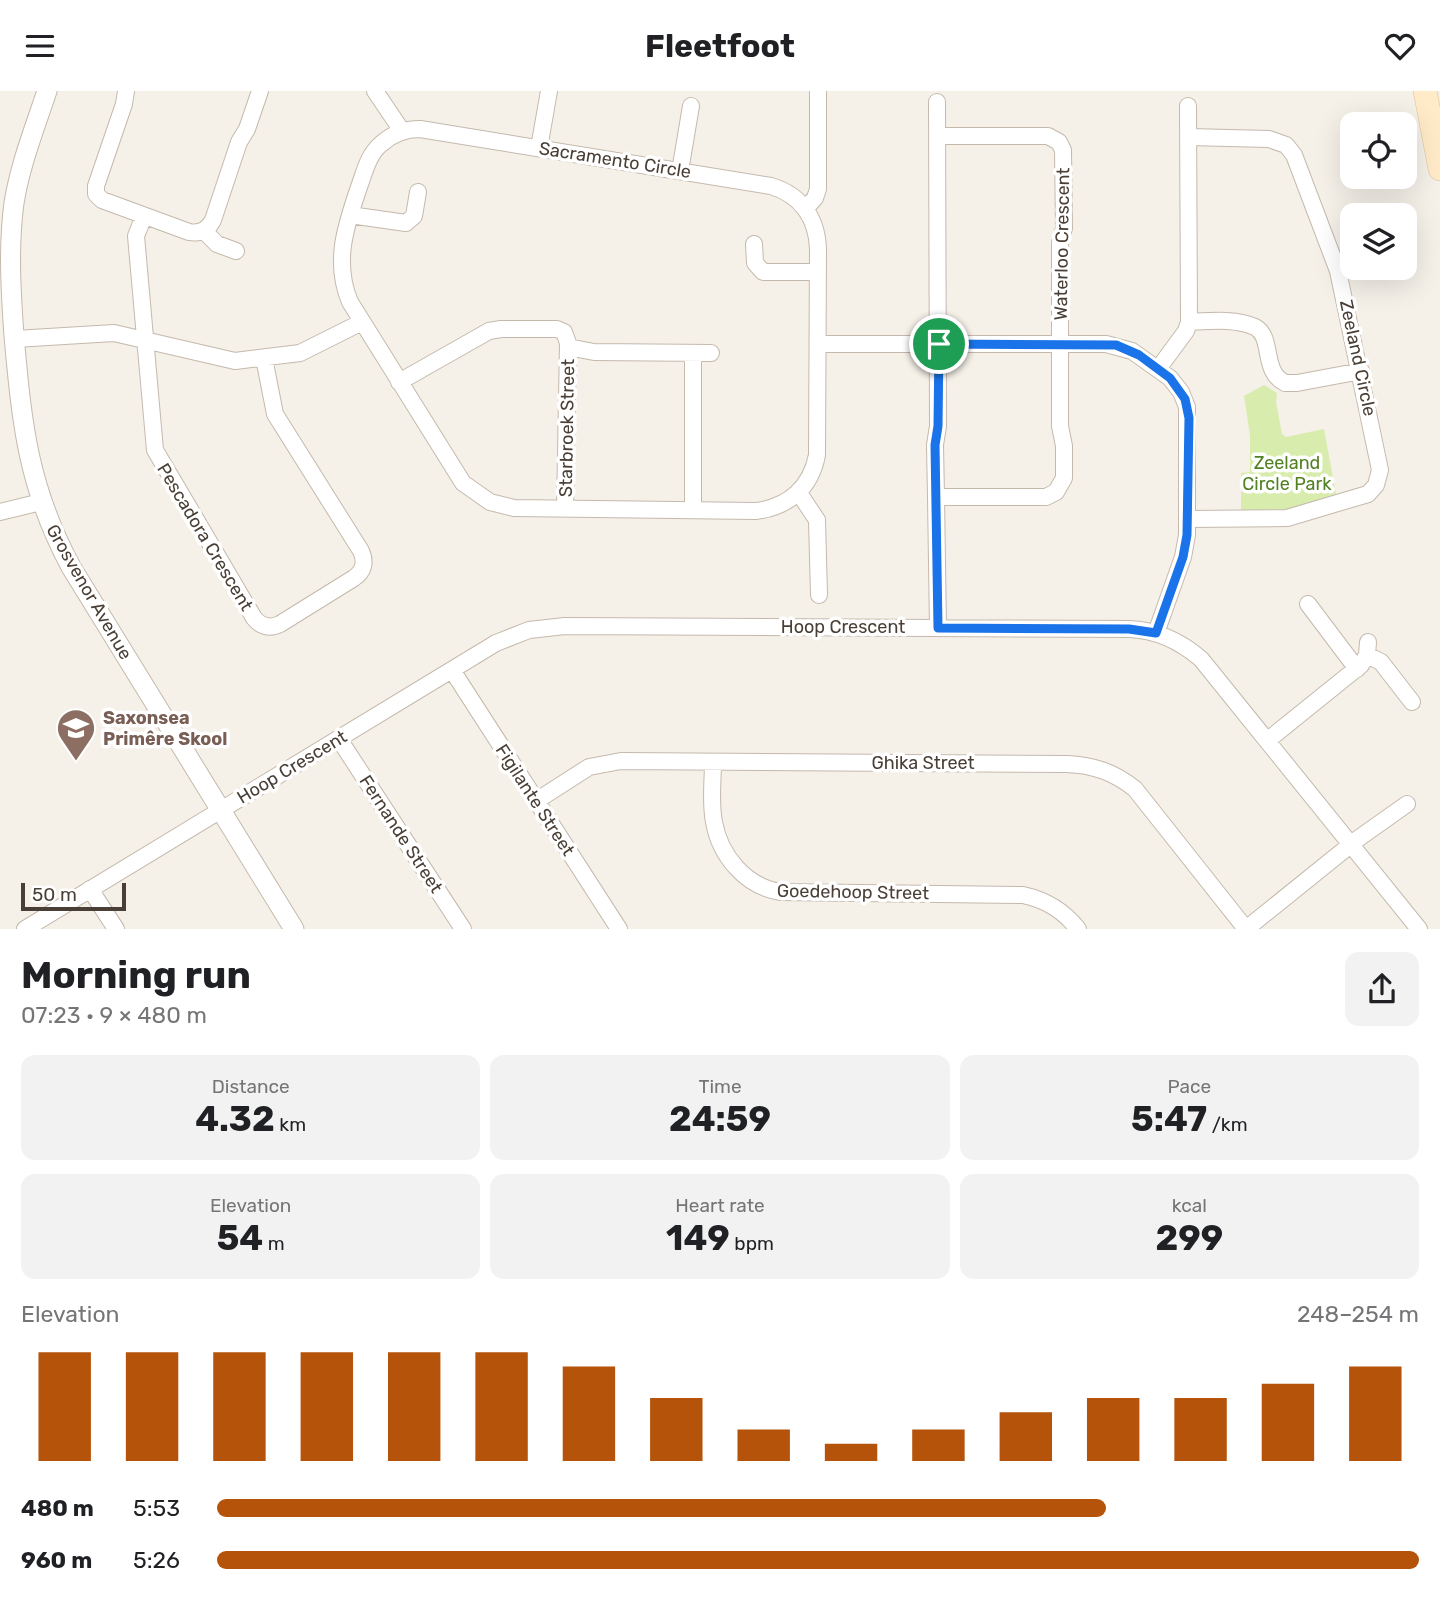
<!DOCTYPE html>
<meta charset="utf-8">
<style>
body{margin:0;font-family:Rubik,sans-serif;background:#f2f2f2;color:#202124;height:100vh;display:flex;flex-direction:column;font-size:26px;white-space:nowrap}
*{box-sizing:border-box;margin:0}
p{font-size:23px;color:#757577}
.icon{flex:none;width:38px;height:38px;fill:none;stroke:currentColor;stroke-width:2;stroke-linecap:round;stroke-linejoin:round}
.map{position:relative;height:838px;overflow:hidden}
.panel{display:flex;flex-direction:column;background:#fff;flex:1}
.panel>*{flex:none}
.controls{position:absolute;left:1340px;top:21px;display:grid;gap:14px}
.controls a{display:grid;place-items:center;width:77px;height:77px;border-radius:14px;background:#fff;box-shadow:0 7px 28px #0002;font-size:35px}
.scale{position:absolute;left:21px;bottom:18px;width:105px;box-sizing:border-box;padding-left:7px;border:4px solid #493f36;border-top:0;font-size:19px;line-height:24px;white-space:nowrap;color:#493f36;-webkit-text-stroke:5px #fff;paint-order:stroke}
.pin{position:absolute;display:grid;place-items:center;width:60px;height:60px;color:#fff;margin:-30px;border:4px solid #fff;border-radius:50%;box-shadow:0 2px 7px #0007}
.round{display:grid;place-items:center;flex:none;width:74px;height:74px;border-radius:14px;background:#f2f2f2}
.headline{display:flex;align-items:center;justify-content:space-between;height:119px;padding:0 21px}
h1{font-size:38px;font-weight:700;line-height:52px}
.metrics{display:grid;grid-template-columns:repeat(3,1fr);gap:10px;height:119px;padding:7px 21px}
.metrics div{display:grid;align-content:center;border-radius:14px;background:#f2f2f2;text-align:center}
.metrics b{font-size:35px;font-weight:700}
.metrics small{font-size:19px;font-weight:400}
.metrics p{font-size:19px}
.chart{height:196px;padding:14px 21px}
.chart p{display:flex;justify-content:space-between}
.chart svg{width:100%;height:126px;margin-top:7px;stroke:#b45309;stroke-width:6}
ul{padding:0 21px;list-style:none;font-size:23px}
li{display:grid;grid-template-columns:112px 84px 1fr;align-items:center;height:52px}
li i{height:18px;border-radius:9px;background:#b45309}
header{display:flex;justify-content:space-between;align-items:center;height:91px;padding:0 21px;background:#fff;font-size:32px;font-weight:700}
.map>svg:first-child{display:block}
.green{fill:#d8edad}
.lines{fill:none;stroke-linecap:round;stroke-linejoin:round}
.minor-casing{stroke:#c5b9ac;stroke-width:18}
.tertiary-casing{stroke:#c5b9ac;stroke-width:21}
.secondary-casing{stroke:#dcc196;stroke-width:24}
.minor{stroke:#fff;stroke-width:16}
.tertiary{stroke:#fff;stroke-width:19}
.secondary{stroke:#ffebc8;stroke-width:23}
.route-casing{stroke:#fff;stroke-width:14}
.route{stroke:#1a73e8;stroke-width:9}
.labels{text-anchor:middle;dominant-baseline:central;stroke-width:7;stroke-linejoin:round;paint-order:stroke}
.street-label{font-size:18px;fill:#493f36;stroke:#fff}
.park-label{font-size:18px;fill:#528123;stroke:#fff}
.education-label{font-size:18px;font-weight:bold;fill:#785e54;stroke:#fff;text-anchor:start}
</style>
<header><svg class="icon" aria-label="menu" viewBox="0 0 24 24"><path d="M4 6h16M4 12h16M4 18h16"/></svg>Fleetfoot<svg class="icon" aria-label="heart" viewBox="0 0 24 24"><path d="M12 20l-8-8c-3-5 5-10 8-4 3-6 11-1 8 4z"/></svg></header>
<div class="map">
<svg width="1440" height="838" viewBox="0 0 1440 838">
<rect width="100%" height="100%" fill="#f5f0e8"/>
<!-- green -->
<path class="green" d="M1264 294 1277 302 1276 311 1282 343 1286 346 1324 338 1336 403 1292 418 1241 419V382L1250 381V344L1244 305Z"/>
<g class="lines">
<!-- minor casing -->
<g class="minor-casing">
<path id="minor" d="M126 0 124 13 96 95V103L102 109 189 141C200 143 208 139 213 129L239 51 247 38 260 0
M375 0 402 40
M937 11 938 335 935 354 936 406H1046L1056 401 1064 387V355L1060 335V152L1064 137 1063 59 1059 51 1048 45H937
M420 38 771 95C801 104 817 127 818 158L817 364C811 396 789 416 756 420L514 417 490 411 463 392 350 211C333 171 346 134 359 96 365 80 368 64 381 53 392 43 405 38 420 38Z
M1188 46 1269 48 1286 54 1294 64 1338 180 1380 379 1376 394 1368 403 1287 427 1189 428
M539 57 549 0
M680 80 691 15
M806 117 815 107 818 98V0
M350 124 406 132 414 125 418 101
M144 125 136 145 155 359 254 527C261 536 270 538 280 533L354 487C364 480 366 471 361 460L275 323 264 267
M204 140 217 153 236 160
M754 153 755 172 763 181H818
M1189 231C1209 230 1236 227 1255 236 1274 246 1261 280 1285 292H1297L1361 280
M15 248 114 242 235 270 300 262 362 231
M818 253H1106L1132 260 1170 287 1181 301 1187 316V444L1183 466 1156 542
M568 256 594 261 711 262
M693 262V419
M1158 278 1186 240 1189 231 1188 15
M399 291 489 240 501 238H557L564 241 568 252 565 418
M799 402 817 429 819 504
M936 406 938 537
M0 421 41 411
M1308 513 1357 578
M1367 564 1381 571 1412 611
M452 579 619 838
M339 648 463 838
M1268 649 1361 574 1367 564 1368 551
M713 671C713 690 710 711 714 731 720 765 746 796 781 801L1023 804C1046 809 1063 819 1078 838
M536 710 589 676 621 670 1067 673C1093 674 1114 681 1135 698L1246 838 1359 747 1407 713
M90 798 116 838
M25 838 496 552 529 539 565 535 1129 538C1157 539 1180 550 1201 568L1419 838"/>
</g>
<!-- tertiary casing -->
<g class="tertiary-casing">
<path id="tertiary" d="M47 0C35 36 20 74 14 112 8 156 11 202 14 245 22 334 28 396 71 476L294 838"/>
</g>
<!-- secondary casing -->
<g class="secondary-casing">
<path id="secondary" d="M1425 0 1440 78"/>
</g>
<!-- minor -->
<use href="#minor" class="minor"/>
<!-- tertiary -->
<use href="#tertiary" class="tertiary"/>
<!-- secondary -->
<use href="#secondary" class="secondary"/>
</g>
<g class="lines">
<!-- route casing -->
<g class="route-casing">
<path id="route" d="M939 253 1116 254 1139 264 1170 287 1185 308 1189 327 1187 444 1183 466 1156 542 1129 538 938 537 935 354 938 335Z"/>
</g>
<!-- route -->
<use href="#route" class="route"/>
</g>
<!-- icons -->
<defs>
<g id="school-pin" transform="scale(2.0125)"><path d="M0 17L-7.5 6A9.5 9.5 0 1 1 7.5 6Z" fill="#8d6e63" stroke="#fff"/><path d="M0-5L7-2L0 1L-7-2ZM-4 1L0 2.5L4 1V4Q0 6-4 4Z" fill="#fff"/></g>
</defs>
<g fill-rule="evenodd">
<use href="#school-pin" x="76" y="637"/>
</g>
<g class="labels">
<!-- street labels -->
<g class="street-label">
<text transform="translate(615 69) rotate(9)">Sacramento Circle</text>
<text transform="translate(1062 153) rotate(-89)">Waterloo Crescent</text>
<text transform="translate(1358 267) rotate(78)">Zeeland Circle</text>
<text transform="translate(567 337) rotate(-89)">Starbroek Street</text>
<text transform="translate(205 446) rotate(59)">Pescadora Crescent</text>
<text transform="translate(89 501) rotate(60)">Grosvenor Avenue</text>
<text x="843" y="536">Hoop Crescent</text>
<text x="923" y="672">Ghika Street</text>
<text transform="translate(292 676) rotate(-31)">Hoop Crescent</text>
<text transform="translate(535 709) rotate(57)">Figilante Street</text>
<text transform="translate(401 743) rotate(57)">Fernande Street</text>
<text transform="translate(853 801) rotate(1)">Goedehoop Street</text>
</g>
<!-- park labels -->
<g class="park-label">
<text x="1287" y="372">Zeeland<tspan x="1287" dy="21">Circle Park</tspan></text>
</g>
<!-- education labels -->
<g class="education-label">
<text x="103" y="627">Saxonsea<tspan x="103" dy="21">Primêre Skool</tspan></text>
</g>
</g>
</svg>
<div class="controls">
<a><svg class="icon" aria-label="locate" viewBox="0 0 24 24"><circle cx="12" cy="12" r="6"/><path d="M12 2v4M12 18v4M2 12h4M18 12h4"/></svg></a>
<a><svg class="icon" aria-label="layers" viewBox="0 0 24 24"><path d="M12 4l9 5-9 5-9-5zM3 14l9 5 9-5"/></svg></a>
</div>
<div class="scale">50 m</div>
<div class="pin" style="left:939px;top:253px;background:#1e9e55"><svg class="icon" aria-label="arrive" viewBox="0 0 24 24"><path d="M6 21V4h12l-3 4 3 4H6"/></svg></div>
</div>
<section class="panel">
<div class="headline"><div><h1>Morning run</h1><p>07:23 · 9 × 480 m</p></div><a class="round"><svg class="icon" aria-label="share" viewBox="0 0 24 24"><path d="M12 15V3M7 8l5-5 5 5M5 13v7h14v-7"/></svg></a></div>
<div class="metrics">
<div><p>Distance</p><b>4.32<small> km</small></b></div>
<div><p>Time</p><b>24:59</b></div>
<div><p>Pace</p><b>5:47<small> /km</small></b></div>
</div>
<div class="metrics">
<div><p>Elevation</p><b>54<small> m</small></b></div>
<div><p>Heart rate</p><b>149<small> bpm</small></b></div>
<div><p>kcal</p><b>299</b></div>
</div>
<div class="chart"><p><span>Elevation</span>248–254 m</p>
<svg viewBox="0 0 160 44" preserveAspectRatio="none"><path d="M5 44V6M15 44V6M25 44V6M35 44V6M45 44V6M55 44V6M65 44V11M75 44V22M85 44V33M95 44V38M105 44V33M115 44V27M125 44V22M135 44V22M145 44V17M155 44V11"/></svg>
</div>
<ul>
<li><b>480 m</b>5:53<i style="width:74%"></i></li>
<li><b>960 m</b>5:26<i style="width:100%"></i></li>
</ul>
</section>
